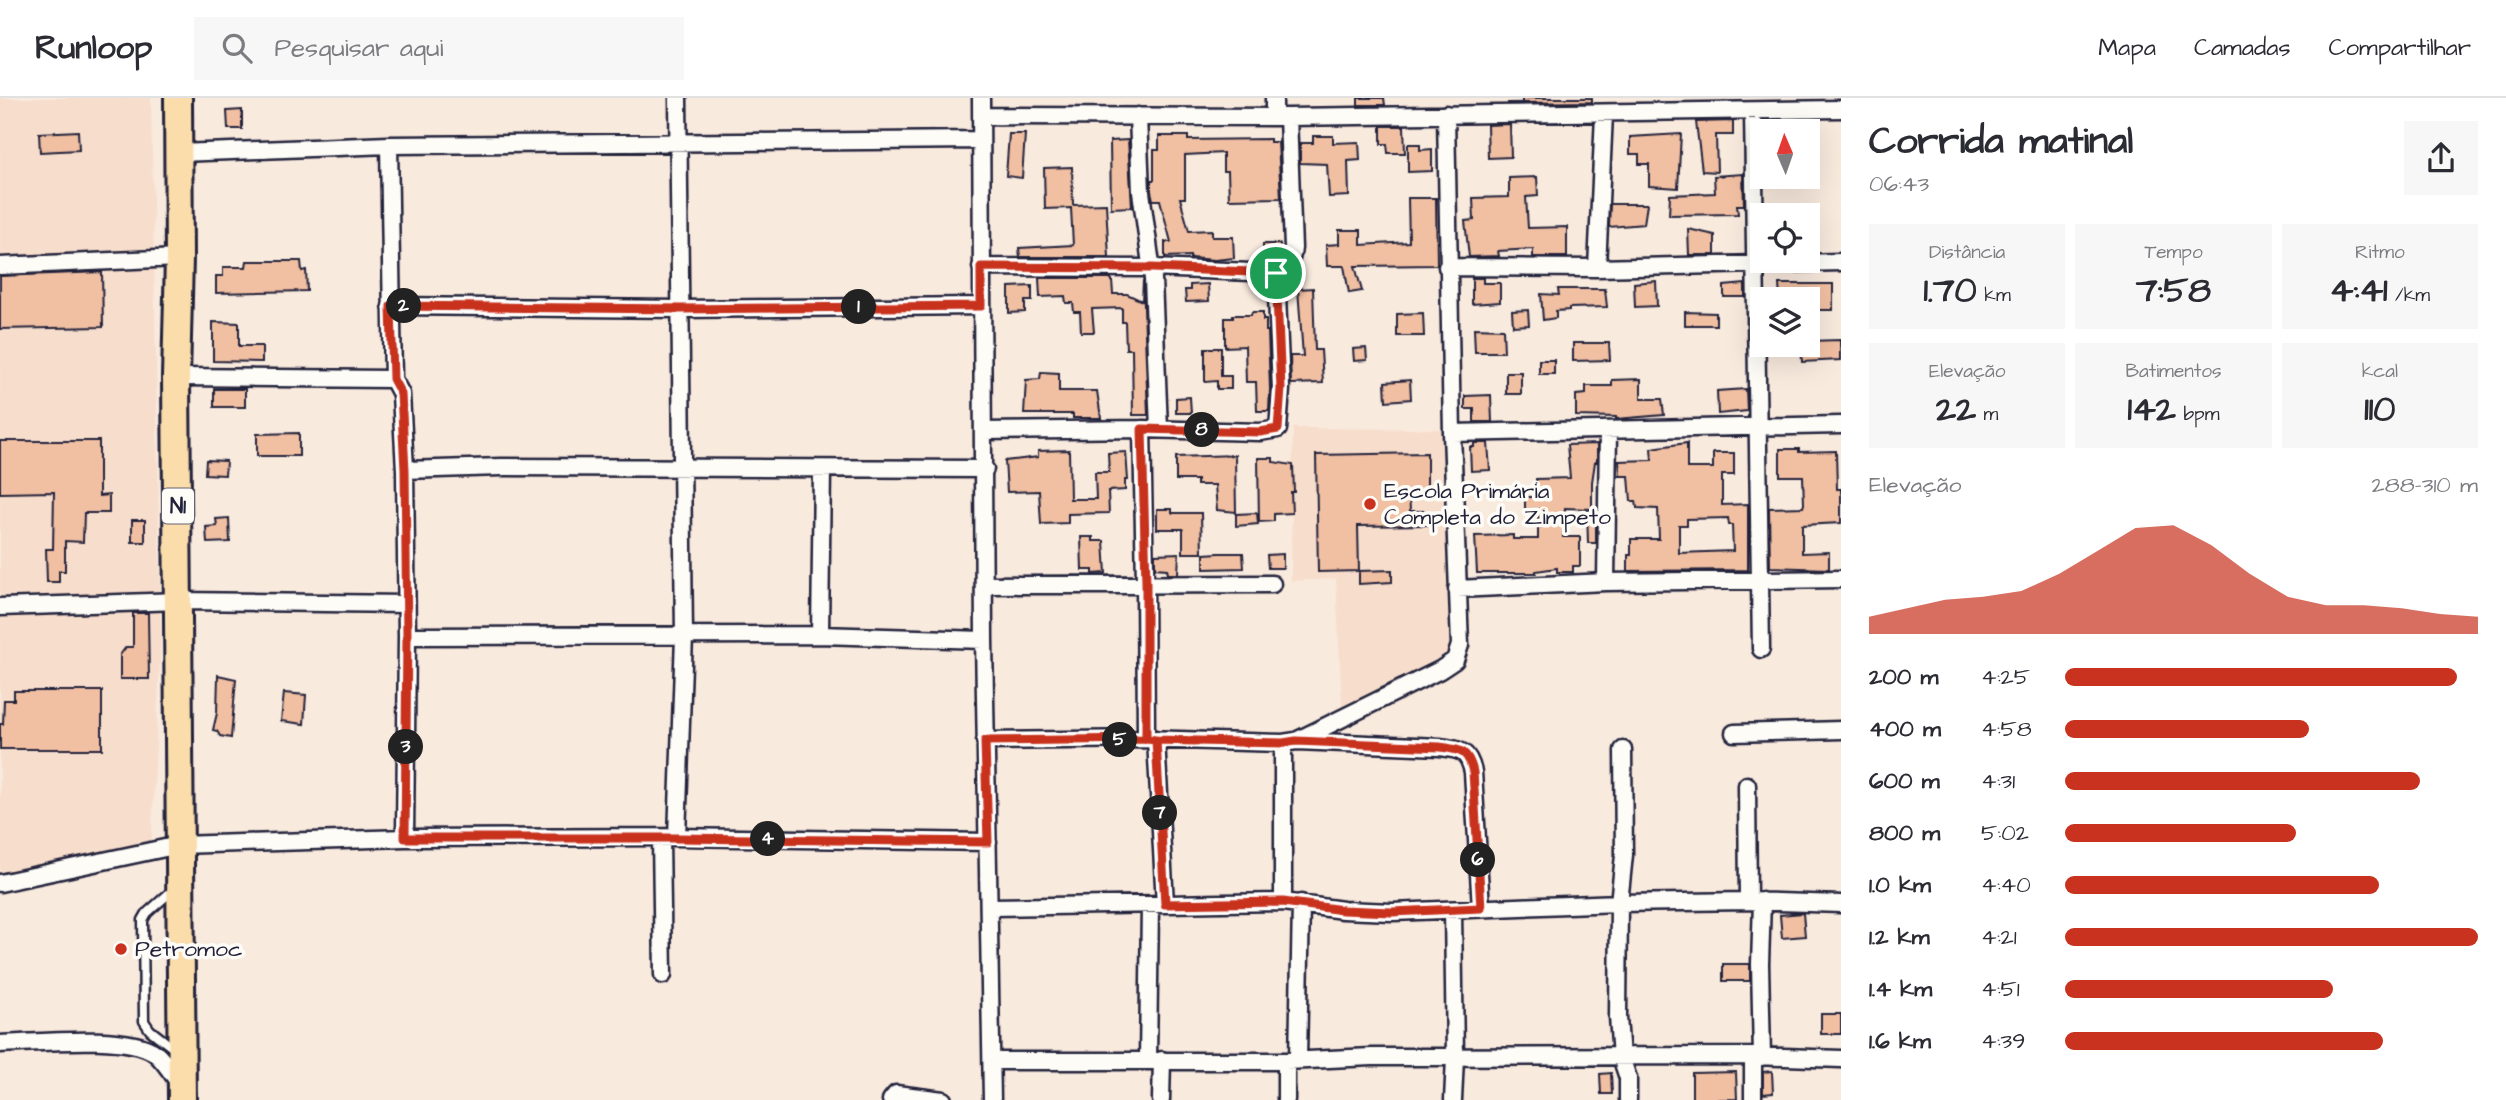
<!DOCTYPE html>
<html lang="pt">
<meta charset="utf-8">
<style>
body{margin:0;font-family:"Architects Daughter",sans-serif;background:#f7f7f7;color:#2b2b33;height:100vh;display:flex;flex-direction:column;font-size:26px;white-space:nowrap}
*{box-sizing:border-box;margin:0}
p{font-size:23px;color:#7c7c81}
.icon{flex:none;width:38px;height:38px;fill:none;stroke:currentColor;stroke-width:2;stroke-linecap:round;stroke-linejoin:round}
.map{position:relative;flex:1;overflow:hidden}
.sheet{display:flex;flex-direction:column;background:#fff;width:665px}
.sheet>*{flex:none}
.needle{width:46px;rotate:358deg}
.tools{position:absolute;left:1750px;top:21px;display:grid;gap:14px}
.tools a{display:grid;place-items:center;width:70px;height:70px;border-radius:0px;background:#fff;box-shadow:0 7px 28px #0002;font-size:35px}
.pin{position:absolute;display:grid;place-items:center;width:60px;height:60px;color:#fff;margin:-30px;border:4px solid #fff;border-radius:50%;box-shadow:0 2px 7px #0007}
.km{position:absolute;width:35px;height:35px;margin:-18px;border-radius:50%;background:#222;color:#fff;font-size:19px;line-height:35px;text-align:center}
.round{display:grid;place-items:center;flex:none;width:74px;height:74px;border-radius:0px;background:#f7f7f7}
.summary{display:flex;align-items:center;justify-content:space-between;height:119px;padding:0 28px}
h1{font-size:38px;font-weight:700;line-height:52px}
.metrics{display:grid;grid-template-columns:repeat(3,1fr);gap:10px;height:119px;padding:7px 28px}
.metrics div{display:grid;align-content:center;border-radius:0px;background:#f7f7f7;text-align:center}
.metrics b{font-size:35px;font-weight:700}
.metrics small{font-size:19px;font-weight:400}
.metrics p{font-size:19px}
.chart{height:196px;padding:14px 28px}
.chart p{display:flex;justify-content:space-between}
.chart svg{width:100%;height:126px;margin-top:7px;fill:#c8321e;opacity:.7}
ul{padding:0 28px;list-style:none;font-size:23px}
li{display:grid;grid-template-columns:112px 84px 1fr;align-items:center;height:52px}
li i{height:18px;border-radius:9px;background:#c8321e}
header{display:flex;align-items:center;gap:42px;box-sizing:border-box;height:98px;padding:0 35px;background:#fff;border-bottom:2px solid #e1e1e2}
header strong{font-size:33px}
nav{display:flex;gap:38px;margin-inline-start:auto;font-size:24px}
.search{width:490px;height:63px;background:#f7f7f7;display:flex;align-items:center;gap:18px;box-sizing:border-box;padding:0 24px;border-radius:0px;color:#7c7c81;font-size:26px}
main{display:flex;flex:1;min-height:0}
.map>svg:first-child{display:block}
.built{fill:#f7ddcc}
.building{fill:#f1bfa2;stroke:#22223b;stroke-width:2;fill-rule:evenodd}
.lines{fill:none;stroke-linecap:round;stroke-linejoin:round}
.service-casing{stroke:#22223b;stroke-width:13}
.minor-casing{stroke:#22223b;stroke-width:21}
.trunk-casing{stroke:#22223b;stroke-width:32}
.service{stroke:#fdfcf7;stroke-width:8}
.minor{stroke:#fdfcf7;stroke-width:16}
.trunk{stroke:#fbddab;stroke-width:26}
.route-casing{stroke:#fff;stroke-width:14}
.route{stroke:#c8321e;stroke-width:9}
.poi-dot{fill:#c8321e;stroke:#fdfcf7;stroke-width:2.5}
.labels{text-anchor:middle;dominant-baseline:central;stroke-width:7;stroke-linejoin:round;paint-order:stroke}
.shield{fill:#fdfcf7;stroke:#646373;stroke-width:2}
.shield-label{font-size:21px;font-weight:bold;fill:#22223b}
.poi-label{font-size:23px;fill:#22223b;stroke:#fdfcf7;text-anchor:start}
</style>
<header>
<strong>Runloop</strong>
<div class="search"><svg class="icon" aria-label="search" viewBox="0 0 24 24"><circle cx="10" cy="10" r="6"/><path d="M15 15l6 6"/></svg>Pesquisar aqui</div>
<nav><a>Mapa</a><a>Camadas</a><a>Compartilhar</a></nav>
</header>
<main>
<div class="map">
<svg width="1841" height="1002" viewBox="0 0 1841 1002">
<rect width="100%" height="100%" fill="#f9eade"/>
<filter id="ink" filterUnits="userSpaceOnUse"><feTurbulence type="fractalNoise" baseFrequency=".0143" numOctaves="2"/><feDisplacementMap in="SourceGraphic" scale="14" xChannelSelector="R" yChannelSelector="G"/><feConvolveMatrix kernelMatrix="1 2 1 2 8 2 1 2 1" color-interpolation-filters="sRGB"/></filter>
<g filter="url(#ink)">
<!-- built -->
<path class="built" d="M0 0H151L161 539 151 753 0 779Z
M1293 330 1446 331 1451 561 1342 609 1336 481 1291 483Z"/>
<!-- building -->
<path class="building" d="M1358 0H1384L1385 7H1358Z
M1522 0H1592V4L1507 5H1522Z
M242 12V31H228L227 13Z
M1733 23V37H1716L1717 74 1702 73 1696 24Z
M1510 26 1511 59 1488 60 1487 27Z
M1381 28H1404L1405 55H1388L1387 46H1381Z
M78 33 79 52 40 54 39 35Z
M1009 36H1025L1022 80 1006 78Z
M1681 36 1678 90 1649 88V66H1639V56H1630V39Z
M1159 38H1188V42L1270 41V44H1278L1281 100 1229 101 1228 73H1223V55L1185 57V100H1180L1189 133 1212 132V139H1233L1234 160 1215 162 1190 160V158L1165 159V144H1171L1160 102H1153L1151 93V82H1154V52H1159Z
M1313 38H1333V45L1359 44 1360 62 1348 63 1349 98 1329 99 1327 66 1300 65V45H1313Z
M1128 42 1132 109 1111 110 1110 43Z
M1408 46H1420V52L1432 51V73L1408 74Z
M1072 69 1073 107 1106 106 1109 159H1020L1019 150 1073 147 1071 110 1045 111 1044 70Z
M1743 76 1744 107H1737L1738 116 1669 117 1670 97 1715 95 1714 78Z
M1537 79 1538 98 1526 99 1528 130 1567 129V159H1533V151L1498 153 1499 158 1469 159 1465 123 1474 122 1473 100 1509 99V80Z
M1408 100H1436L1437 167 1355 168 1362 193 1349 195 1344 168H1327L1326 147 1339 146V132H1361V147L1409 144Z
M1610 106H1647L1644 126 1609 129Z
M1688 131 1715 137V157H1689Z
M1263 146H1280L1279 160 1263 161Z
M247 163H301L302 173 306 172 307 193 216 195V178H223V169H246Z
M102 174 103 229 0 231V178Z
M1039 180H1110L1112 182 1113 196H1127L1142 203 1143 182 1148 317H1133L1132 251H1126L1125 224H1122V210L1092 211 1094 234H1081L1080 214H1074L1073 205H1066L1065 198 1040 199Z
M1472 180H1483V185H1500V204L1472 206Z
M1656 183 1657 208 1635 209 1634 185Z
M1208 186 1209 203 1186 204 1185 192H1190V187Z
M1745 186V199H1724V188Z
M1779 186H1833V212H1813V201H1780Z
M1032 188V203H1025V214L1009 215V189Z
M1313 190 1315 252H1321L1323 285 1291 286 1290 258H1303L1298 191Z
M1558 191H1605L1607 209 1569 210V212L1556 213V220L1543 222 1541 196 1559 197Z
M1528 212 1529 227 1513 228 1512 213Z
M1252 214H1263V222H1266V233H1268L1270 291 1269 313H1257L1256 284H1246L1245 248 1225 249V220H1233V217H1251Z
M1685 214 1716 215V227H1685Z
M1423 215 1424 238H1397V216Z
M213 224 239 225V248H262V264L213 263Z
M1474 230 1503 231 1504 254H1475Z
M1840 242V262L1802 264 1801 247H1808V243Z
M1573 245H1609L1610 262 1573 263Z
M1205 250H1221V278H1231V291H1217V283L1205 284Z
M1366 250 1367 262 1354 263 1353 251Z
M1539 262H1554V276H1539Z
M1041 274 1059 275V293H1097L1101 320H1073V316H1024L1026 282 1040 281Z
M1506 274H1521V296H1506Z
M1641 281V301H1662L1664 317 1616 321V319L1576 318V297L1586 296V288H1612V282Z
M1410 282 1411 301 1386 303 1385 284Z
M214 291H245V309H214Z
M1746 291 1747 313 1718 316 1717 293Z
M1491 297 1492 324H1474V311H1465V298Z
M1190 299 1191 315H1176V300Z
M299 335V358H257V336Z
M0 343H99V398L109 397V415H84L83 444 65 443V473H59V484H47L46 451H53L54 394 0 395Z
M1474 345H1488L1490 372 1471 373 1470 349H1474Z
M1687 345V370H1713V355H1734V377H1722V407L1748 406V472L1628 473V457H1631V441H1659L1658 411 1637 410 1636 403H1631L1629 378H1620L1619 363 1652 362 1651 350ZM1728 420 1729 427H1732L1733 453 1679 455V427H1687V421Z
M1597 346V364H1595L1592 384V411L1565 410 1563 439H1580V468H1573V474H1557V470L1536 473V475H1477L1475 438 1513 437V441H1538V411L1525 412V399H1537L1536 381 1570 380 1567 347Z
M1780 351H1799V354L1836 353 1837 391H1841V425L1802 427V455L1829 454V471L1770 469 1769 410 1803 409 1804 406 1803 378H1780Z
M1069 352 1070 401H1096L1095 374H1109L1108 355 1126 354 1128 382H1125V392L1108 393 1109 415 1068 416V425L1041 426 1039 393 1007 394 1005 363 1038 359V353Z
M1427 355V392L1409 393 1410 413H1428V427L1358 428 1359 473 1318 474 1316 357Z
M1235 357 1236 414 1217 412 1215 387H1197V382H1176V359Z
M1258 360H1273V364L1293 367 1294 394H1291L1292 415 1274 416V423L1259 424Z
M206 362 226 363 225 377 205 376Z
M1157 411H1172V415H1201L1202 455H1183V431H1157Z
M1587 412H1596V445H1588Z
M1257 415 1258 426 1236 428V416Z
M229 420 230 444 207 445 206 429 217 428 216 421Z
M132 422H145V444H132Z
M1081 439H1093V443H1104L1106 475 1093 476V472H1082Z
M1179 455 1178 476H1168L1167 471 1155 470V456Z
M1219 455H1243L1244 470 1204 471V456Z
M1283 456V470H1268L1267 457Z
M1392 472V484L1359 486V473Z
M133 515H148L149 581H120V557L126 549H133Z
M218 577 236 581 231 640 220 638 217 633 213 632 217 615Z
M14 593H102V651H0V626H3L4 602H14Z
M284 595 306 597 304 626 281 623Z
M1803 815 1805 838 1782 840 1780 817Z
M1723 866H1750V883H1723Z
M1821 916H1841V936H1821Z
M1772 973 1773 995 1763 996V974Z
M1736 974 1737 1001 1692 1002V975Z
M1611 975 1612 996H1601L1600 976Z"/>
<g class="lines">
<!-- service casing -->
<g class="service-casing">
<path id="service" d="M174 791 147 815 143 822 144 923 150 932 177 953"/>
</g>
<!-- minor casing -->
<g class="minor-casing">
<path id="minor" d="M981 0 984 542 992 1002
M1753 14 1761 551
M981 18 1288 19 1841 11
M1138 18 1141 94 1153 181 1159 331
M1274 19V0
M389 47 393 281 401 296 405 372 407 538 405 740
M179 55 389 47 980 42
M0 168 179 160
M981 169 1152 170 1276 175
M1447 169 1597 170 1841 164
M1597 170 1604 16
M391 208 681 211 981 208
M176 279 393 281
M1142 331 1145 485 1146 641
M983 333 1142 331 1260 334 1278 331 1281 291 1276 175C1288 169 1292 163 1293 150L1288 19
M1452 335 1841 327
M405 372 501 369 985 371
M1606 484 1608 333
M984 487 1272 486
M1457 491 1606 484 1841 481
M0 509 180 503 406 506
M820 537 822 371
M407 538 820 537 984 542
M1734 635 1841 632
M1156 641 1165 806
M985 643 1146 641 1283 645 1296 643 1440 572 1455 562 1460 547 1452 335 1446 16
M1297 643 1440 649C1461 652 1468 652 1473 674L1481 810
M1283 645V804
M1623 652 1624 757 1619 805 1618 919 1621 959 1628 980V1002
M1747 687 1748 803
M677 739 684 538 678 0
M661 741 663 877
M0 785 179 747 405 740 677 739 988 744
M1762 803 1760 866 1762 959
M990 809 1283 804 1343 812 1392 814 1619 805 1748 803 1841 806
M1453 812 1455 960 1453 1002
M0 946C36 945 128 935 155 955 165 963 174 979 182 989
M1148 962 1150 807
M1298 962 1301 805
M992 963H1286L1372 959 1753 958 1841 961
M1286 963V1002
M891 1002 896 996 943 1002
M1161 1002 1162 962
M1753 1002V958"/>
</g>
<!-- trunk casing -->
<g class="trunk-casing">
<path id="trunk" d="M178 0 179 160 176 279 182 1002"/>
</g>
<!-- service -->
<use href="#service" class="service"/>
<!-- minor -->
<use href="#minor" class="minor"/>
<!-- trunk -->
<use href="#trunk" class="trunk"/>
</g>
</g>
<g class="lines" filter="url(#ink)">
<!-- route casing -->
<g class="route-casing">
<path id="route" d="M1276 175 1152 170 981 169V208L681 211 391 208 393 281 401 296 405 372 407 538 405 740H677L988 744 985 643 1146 641 1156 642 1283 645 1296 643 1440 649C1461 652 1468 652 1473 674L1481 810 1392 814 1343 812 1283 804 1165 806 1156 642 1146 641V485L1142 331 1260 334 1278 331 1281 291 1276 175"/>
</g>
<!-- route -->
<use href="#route" class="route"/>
</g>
<!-- markers -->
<g class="poi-dot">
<circle cx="1370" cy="406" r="7"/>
<circle cx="121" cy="851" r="7"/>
</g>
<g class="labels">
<!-- shield labels -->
<rect class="shield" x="162" y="390.5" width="32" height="35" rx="5"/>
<g class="shield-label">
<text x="178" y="408">N1</text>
</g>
<!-- poi labels -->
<g class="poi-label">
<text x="1384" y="393">Escola Primária<tspan x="1384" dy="26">Completa do Zimpeto</tspan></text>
<text x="135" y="851">Petromoc</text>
</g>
</g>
</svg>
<div class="tools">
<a><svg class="needle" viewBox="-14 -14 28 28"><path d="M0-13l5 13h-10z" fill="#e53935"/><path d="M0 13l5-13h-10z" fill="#7c7c81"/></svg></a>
<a><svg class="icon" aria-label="locate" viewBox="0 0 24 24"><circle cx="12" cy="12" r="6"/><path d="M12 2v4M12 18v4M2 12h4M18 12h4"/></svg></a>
<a><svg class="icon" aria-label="layers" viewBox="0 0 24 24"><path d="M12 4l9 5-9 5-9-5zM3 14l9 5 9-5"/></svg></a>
</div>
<div class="pin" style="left:1276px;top:175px;background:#1e9e55"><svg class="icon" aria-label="arrive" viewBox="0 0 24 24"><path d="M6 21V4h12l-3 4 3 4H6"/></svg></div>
<b class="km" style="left:859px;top:209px">1</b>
<b class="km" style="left:404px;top:208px">2</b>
<b class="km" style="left:406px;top:649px">3</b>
<b class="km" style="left:768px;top:741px">4</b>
<b class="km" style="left:1120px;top:642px">5</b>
<b class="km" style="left:1478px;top:762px">6</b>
<b class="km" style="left:1160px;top:715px">7</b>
<b class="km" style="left:1202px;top:332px">8</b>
</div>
<section class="sheet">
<div class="summary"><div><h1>Corrida matinal</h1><p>06:43</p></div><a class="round"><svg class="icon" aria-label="share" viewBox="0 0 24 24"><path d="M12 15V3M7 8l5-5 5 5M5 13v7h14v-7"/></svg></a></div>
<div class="metrics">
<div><p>Distância</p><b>1.70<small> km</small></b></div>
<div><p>Tempo</p><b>7:58</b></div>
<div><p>Ritmo</p><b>4:41<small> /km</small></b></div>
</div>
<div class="metrics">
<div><p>Elevação</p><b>22<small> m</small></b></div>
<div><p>Batimentos</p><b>142<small> bpm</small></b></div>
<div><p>kcal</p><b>110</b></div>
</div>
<div class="chart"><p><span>Elevação</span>288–310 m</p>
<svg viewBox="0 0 160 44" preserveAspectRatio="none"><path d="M0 44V38L10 35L20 32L30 31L40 29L50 23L60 15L70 7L80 6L90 13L100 23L110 31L120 34L130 34L140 35L150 37L160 38V44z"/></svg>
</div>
<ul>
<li><b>200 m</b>4:25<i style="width:95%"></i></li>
<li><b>400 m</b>4:58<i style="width:59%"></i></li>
<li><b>600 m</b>4:31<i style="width:86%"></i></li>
<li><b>800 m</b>5:02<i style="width:56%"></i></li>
<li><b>1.0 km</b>4:40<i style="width:76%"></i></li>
<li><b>1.2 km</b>4:21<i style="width:100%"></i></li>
<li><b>1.4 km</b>4:51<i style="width:65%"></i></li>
<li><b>1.6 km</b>4:39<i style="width:77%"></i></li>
</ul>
</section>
</main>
